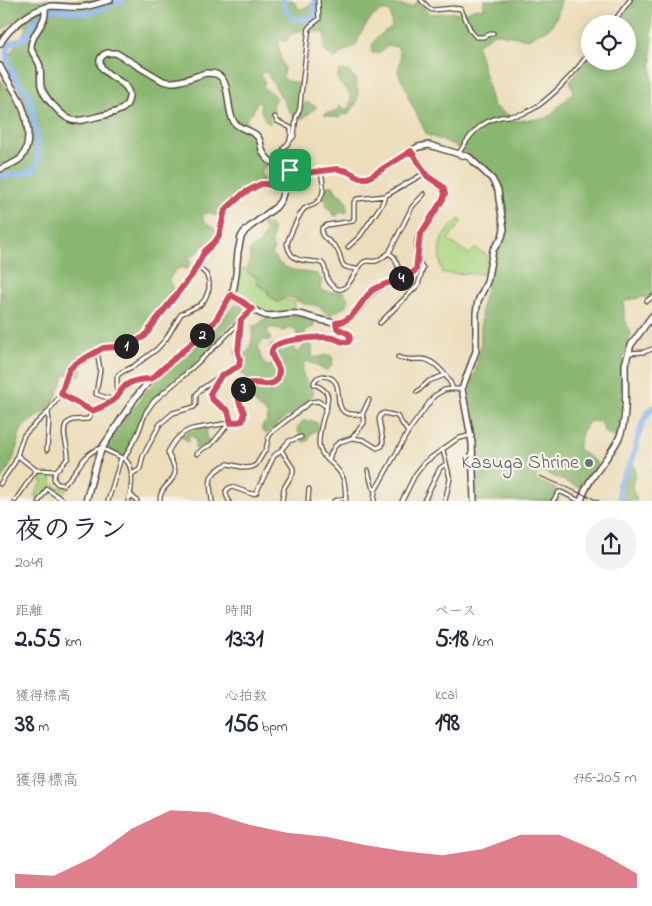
<!DOCTYPE html>
<html lang="ja">
<meta charset="utf-8">
<style>
body{margin:0;font-family:"Indie Flower","Klee One",sans-serif;background:#f2f2f3;color:#1f2937;height:100vh;display:flex;flex-direction:column;font-size:19px;white-space:nowrap}
*{box-sizing:border-box;margin:0}
p{font-size:16px;color:#747a83}
.icon{flex:none;width:28px;height:28px;fill:none;stroke:currentColor;stroke-width:2;stroke-linecap:round;stroke-linejoin:round}
.map{position:relative;height:501px;overflow:hidden}
.panel{display:flex;flex-direction:column;background:#fff;flex:1}
.panel>*{flex:none}
.tools{position:absolute;left:581px;top:15px;display:grid;gap:10px}
.tools a{display:grid;place-items:center;width:55px;height:55px;border-radius:50%;background:#fff;box-shadow:0 2px 12px #0003;font-size:25px}
.pin{position:absolute;display:grid;place-items:center;width:42px;height:42px;color:#fff;margin:-21px;border-radius:10px;box-shadow:0 2px 8px #0006}
.km{position:absolute;width:25px;height:25px;margin:-12px;border-radius:50%;background:#222;color:#fff;font-size:14px;line-height:25px;text-align:center}
.round{display:grid;place-items:center;flex:none;width:52px;height:52px;border-radius:26px;background:#f2f2f3}
.head{display:flex;align-items:center;justify-content:space-between;height:85px;padding:0 15px}
h1{font-size:28px;font-weight:700;line-height:38px}
.metrics{display:grid;grid-template-columns:repeat(3,1fr);gap:8px;height:85px;padding:5px 15px}
.metrics div{display:grid;align-content:center}
.metrics b{font-size:25px;font-weight:700}
.metrics small{font-size:14px;font-weight:400}
.metrics p{font-size:14px}
.chart{height:140px;padding:10px 15px}
.chart p{display:flex;justify-content:space-between}
.chart svg{width:100%;height:90px;margin-top:5px;fill:#d1495b;opacity:.7}
.map>svg:first-child{display:block}
.green{fill:#acd681;stroke:#748050}
.forest{fill:#89b76f;stroke:#627046}
.lines{fill:none;stroke-linecap:round;stroke-linejoin:round}
.river{stroke:#82b3ee;stroke-width:6}
.street-casing{stroke:#564536;stroke-width:5.5}
.secondary-casing{stroke:#564536;stroke-width:8}
.street{stroke:#fff;stroke-width:3}
.secondary{stroke:#fff;stroke-width:5}
.rail{stroke:#3b2a1e;stroke-width:1}
.route-casing{stroke:#fff;stroke-width:10}
.route{stroke:#d1495b;stroke-width:6}
.worship-dot{fill:#6b7280;stroke:#f7f3e8;stroke-width:2}
.labels{text-anchor:middle;dominant-baseline:central;stroke-width:4.5;stroke-linejoin:round;paint-order:stroke}
.worship-label{font-size:20px;fill:#5b616d;stroke:#f7f3e8;text-anchor:end}
</style>
<div class="map">
<svg width="652" height="501" viewBox="0 0 652 501">
<rect width="100%" height="100%" fill="#f7f3e8"/>
<filter id="ink" filterUnits="userSpaceOnUse"><feTurbulence type="fractalNoise" baseFrequency=".02" numOctaves="2"/><feDisplacementMap in="SourceGraphic" scale="10" xChannelSelector="R" yChannelSelector="G"/><feConvolveMatrix kernelMatrix="1 2 1 2 8 2 1 2 1" color-interpolation-filters="sRGB"/></filter>
<filter id="wash" filterUnits="userSpaceOnUse"><feTurbulence type="fractalNoise" baseFrequency=".0096" numOctaves="4" result="noise"/><feDisplacementMap in="SourceGraphic" scale="20" xChannelSelector="R" yChannelSelector="G"/><feGaussianBlur stdDeviation="1.12" result="paint"/><feColorMatrix in="noise" values="0 0 0 0 0 0 0 0 0 0 0 0 0 0 0 0 0 1.4 0 .05"/><feComposite in="paint" operator="in"/></filter>
<g filter="url(#wash)">
<rect width="100%" height="100%" fill="#ecdebb"/>
<!-- green -->
<path class="green" d="M459 219 462 221 448 240 469 254 475 248 487 255 488 257 484 274 442 273C440 263 438 251 441 241 444 233 453 225 459 219Z
M245 268C246 273 250 274 254 276L257 279 256 284 267 291 268 295 278 303 283 299 295 302 293 311 267 313 237 297 241 271Z
M47 473 50 474C52 484 55 492 68 485L70 486 62 495 57 491 55 493 47 488 39 500 34 496 42 483 41 474Z"/>
<!-- forest -->
<path class="forest" d="M0 0H293L300 10 311 5 314 0H388L395 5 413 7 416 2H419L429 14 467 12 476 8 484 9V0H561L557 16 551 27 528 39 494 33 477 45 493 106 517 121 547 118 574 91 570 82 590 53V61H628V24H613L631 0H652V299L643 297 624 301V317L631 334 623 358 622 370 620 427 615 437C604 434 604 434 602 422L590 421 583 429 578 449 596 462 597 467 582 486 578 487 539 470 535 479 557 490 558 501H477L475 484V443L469 409 470 397 481 345V323L482 303 489 280 493 253 502 230 504 210 500 186 485 167 471 156 452 144 427 135 408 97 407 90 401 79 398 72 401 59 398 47 388 45 380 53H372C369 41 383 32 392 27L390 11C387 11 384 11 382 11 369 15 360 34 356 45L343 52 334 59 324 50 325 33 302 30 289 35 288 39 285 41 279 40 278 43 281 60 284 67 283 77 287 81 299 83 301 86 298 104 302 106 306 102 317 107 302 119 293 116 288 109 267 72H263L261 75 265 82 263 85 264 88 275 96 276 98 272 105 274 109 270 117V124C262 119 261 111 260 102L257 101 253 112 246 119 266 165 260 173 264 178V181L258 182 245 189 239 194 224 205 221 215H214L209 212 203 214V221L216 230 215 239 207 245H202L199 251 189 258 191 262 187 269 180 267 173 273 169 280 173 289 163 307 143 336 133 342 121 345 105 347 92 353 85 354 75 360 78 365 82 370 81 375 80 376 65 374C60 386 56 403 45 411 38 417 28 421 23 428 17 436 18 445 15 454 12 463 6 472 0 481V79L11 94 19 108 25 102 5 62 27 28 19 17 0 32Z
M340 70 348 71 355 78 356 86 358 90C358 95 357 102 355 106 352 109 350 111 348 115L342 114 339 118 324 115 327 113 336 112 339 106 346 109 349 108C357 84 330 89 340 70Z
M328 186H333L338 194 343 196 347 202V212L338 213 337 216 333 215C329 207 327 211 326 200L324 199C327 194 324 191 326 187Z
M262 224C267 224 270 224 273 229L272 244 274 249 272 253C281 272 300 271 317 274L322 279 320 289 328 292H344L348 300C345 311 337 308 332 316 326 315 325 310 319 307 314 304 309 305 304 304 293 300 289 292 278 302L269 295 268 290 257 284V279L255 275 250 274 247 270 250 259 249 251C252 248 259 245 261 242 263 238 263 236 266 233V229L263 227Z
M236 304C240 306 242 304 244 309L243 313 221 334 214 346 178 379 160 393 149 404 125 456H122L107 448V443L125 421 128 413 140 401 144 393 153 385 157 379 186 357 201 340 222 321 224 316Z
M296 315 314 321V327L306 329 304 336 301 337H298C297 331 294 329 289 328L283 331 277 328H269L267 331 271 340H263L258 347 262 360 266 366H272C272 358 267 353 271 345H285L288 343H293L294 349 297 353 302 349 303 345 300 343V341C311 340 313 344 312 355L315 358 327 355 331 356 333 359 332 365 328 370H324L308 361 304 363C299 375 308 383 314 393L307 402 298 407 290 415 282 420 267 434 262 430V426L267 421 268 414 260 409 252 398 243 394 247 391 251 385C249 380 248 376 243 375L237 366 238 361 235 351 236 349H240L244 353H247C252 344 253 335 253 326L258 325 266 317Z
M303 421H313L317 423 318 426 317 430 310 434 308 441 305 442 302 441C302 435 298 433 297 428Z
M203 428 207 429 206 438 210 442C206 445 201 444 198 449H196L195 446 196 441 193 436 188 437 189 442 183 438 182 435 188 432Z
M632 464 634 465 635 475 632 487 637 501H624C617 488 625 476 632 464Z"/>
<g class="lines">
<!-- river -->
<path class="river" d="M283 0 286 10 294 20 312 19 315 18V0
M0 176C13 173 33 178 38 161 37 143 35 108 27 93 25 89 22 87 19 84 13 75 4 59 8 48 11 38 24 43 28 34 34 23 39 13 52 10 63 7 75 14 86 13 98 12 111 4 122 0
M621 501C620 496 619 490 619 485 621 476 629 469 632 460 639 442 638 423 652 408"/>
</g>
</g>
<g filter="url(#ink)">
<g class="lines">
<!-- street casing -->
<g class="street-casing">
<path id="street" d="M421 0 429 8 432 10 454 8 461 9 471 31 476 37H483L493 33
M612 24 630 0
M275 117 277 121 291 128V135L290 139
M459 153C469 136 480 121 501 117 508 116 517 116 524 113 544 107 579 69 590 51
M275 164 284 148 294 136 296 118 300 108 301 95 309 27 319 19 318 0
M291 170 306 173 330 170H343L357 177 368 178 411 151
M321 171C323 184 327 195 315 204 312 206 307 206 304 209 299 214 289 237 287 244 291 265 307 259 322 263 329 271 323 279 334 287 347 298 355 268 364 262 368 260 371 262 376 261 380 260 385 255 389 253L394 257 403 278
M348 247 360 236 382 204 385 196
M389 253 412 207 424 194
M357 269C336 267 345 263 337 249 333 243 326 240 322 235V228L327 225 353 221 354 218V202L357 199 385 196 425 173
M647 301 652 297
M380 323 418 285 423 268 421 265 418 262
M97 351 100 370 96 394 113 400
M629 353 644 352 652 349
M398 357C407 361 413 359 422 359 435 360 449 377 453 389
M220 377 211 392V398L228 411 231 423
M417 392 429 381 445 375
M61 394 92 411C100 408 107 405 114 400 118 396 120 391 124 387 130 380 142 379 151 379
M117 397V377L119 374 122 372 134 366 157 349 166 339 181 314 200 305 205 299 209 289V281L206 274 197 266
M352 438 364 440 377 448 382 446 383 441 379 419 381 415 384 413 397 416 408 432
M47 450 49 420 48 413
M281 450 289 441 301 437
M443 450 450 479 445 501
M197 454 204 448 211 445 226 427 227 424
M18 456 36 470 56 471 68 458C69 447 61 435 66 424L72 420 88 419 91 415 92 411
M124 459 138 433 146 412 154 401 182 377 220 342 252 309
M329 460 331 453 335 446 340 442 352 438 364 423V419L362 415 369 400
M368 470 372 486 375 491 374 501
M56 471C53 477 53 481 58 484L63 485C78 473 83 451 102 448 109 452 117 455 124 459 135 465 132 491 128 501
M132 474 140 469 143 456 160 424 173 413 194 407 196 404V395L200 390 228 371 239 366 240 359 238 353 241 320
M0 484 15 462 21 443 24 435 31 428 48 412 61 394 69 370 72 367 103 349 124 347 143 338 157 319 192 275 205 251 215 242 219 236 226 208 244 193 261 184H266L284 189
M375 491 408 432 434 396 444 390 451 389H462
M131 495 137 501
M15 501 36 470
M39 501 47 489 64 501
M108 501 121 458
M160 501C159 486 174 484 175 472 175 465 169 458 168 452 174 441 180 433 192 429L242 421C249 409 235 406 239 395 247 372 264 391 276 381 278 378 280 374 279 370 278 362 268 356 273 348 279 339 320 337 331 338 339 339 342 345 350 341L351 337 349 334 337 328 336 323
M212 501 210 485 211 477 216 471 223 466 228 464 246 468 252 467 256 465 266 449 269 436 273 431 310 402 318 401 327 407
M229 501C226 495 223 489 232 487L252 494 256 493 274 456 281 450 293 468V473L284 488 282 501
M308 501 309 489
M334 501 346 498
M346 501C345 493 346 485 343 478 338 464 319 459 319 443 319 433 322 421 325 412 329 396 331 392 314 384V382L317 378 323 376C346 378 333 401 343 411 347 416 356 413 362 415
M402 501 415 475 425 462 457 439 471 435
M424 501 440 468 446 464
M553 501 559 492H561L580 501"/>
</g>
<!-- secondary casing -->
<g class="secondary-casing">
<path id="secondary" d="M45 8C45 10 45 13 45 15 43 26 31 35 31 47 31 54 39 59 40 67 41 73 40 80 41 86 43 94 48 100 53 105 69 123 73 123 96 117 104 115 111 114 118 111 124 109 127 106 128 101 130 96 129 90 125 86 119 79 98 72 100 60 101 56 104 54 108 53H116L163 81C177 85 192 77 206 73 210 73 215 73 218 75 231 82 226 111 234 122 239 130 251 129 257 136 261 140 261 146 262 150 267 163 279 166 290 170L281 200 276 207 251 226 245 231 241 237 238 252 236 274 234 287 231 295 215 321 200 337 151 379 135 398 102 448 96 464 86 501
M0 44C8 28 33 8 52 6 62 6 73 8 83 7 92 6 101 2 110 0
M0 66C5 77 12 86 18 97 26 112 34 143 21 158 16 163 7 166 0 169
M231 295C242 301 252 311 264 315 274 318 287 312 298 314 311 316 333 327 346 320 359 314 364 295 378 288 388 282 413 278 417 267L418 240 420 235 443 199 445 195 443 187 429 177 425 173 411 151 418 147 429 145 469 157 492 179 498 190 499 199 504 229 502 237 493 250 487 282 478 301 476 313V351L462 389 472 443 474 501
M581 501C588 477 608 460 619 438 628 420 625 384 625 364L631 345 652 316"/>
</g>
<!-- street -->
<use href="#street" class="street"/>
<!-- secondary -->
<use href="#secondary" class="secondary"/>
<!-- rail -->
<path class="rail" d="M540 476 599 501"/>
</g>
</g>
<g class="lines" filter="url(#ink)">
<!-- route casing -->
<g class="route-casing">
<path id="route" d="M411 151 427 176 443 187 445 194 443 199 420 235 416 270C404 281 386 281 373 290 359 301 356 321 336 323L337 328 349 334 350 339 348 342C342 343 339 340 333 338 323 336 278 339 273 348 268 356 278 363 279 370 279 374 278 378 276 381 264 391 247 372 239 395 236 406 249 410 242 421L231 423 228 411 213 400 210 394 211 392 221 376 239 366 240 359 238 353 241 320 252 309 243 302 231 295 215 321 208 329 151 379C142 379 131 380 124 387 120 391 118 396 114 400 107 405 100 408 92 411L61 394 69 370 75 364 103 348 128 346 145 336 157 319 192 275 205 251 215 242 219 236 225 210 244 193 261 184H266L284 188 290 170 306 173 337 169 347 171 360 178H368Z"/>
</g>
<!-- route -->
<use href="#route" class="route"/>
</g>
<!-- markers -->
<circle class="worship-dot" cx="589" cy="463" r="5"/>
<g class="labels">
<!-- worship labels -->
<g class="worship-label">
<text x="579" y="463">Kasuga Shrine</text>
</g>
</g>
</svg>
<div class="tools">
<a><svg class="icon" aria-label="locate" viewBox="0 0 24 24"><circle cx="12" cy="12" r="6"/><path d="M12 2v4M12 18v4M2 12h4M18 12h4"/></svg></a>
</div>
<div class="pin" style="left:290px;top:170px;background:#1e9e55"><svg class="icon" aria-label="arrive" viewBox="0 0 24 24"><path d="M6 21V4h12l-3 4 3 4H6"/></svg></div>
<b class="km" style="left:126px;top:346px">1</b>
<b class="km" style="left:202px;top:335px">2</b>
<b class="km" style="left:243px;top:389px">3</b>
<b class="km" style="left:401px;top:278px">4</b>
</div>
<section class="panel">
<div class="head"><div><h1>夜のラン</h1><p>20:49</p></div><a class="round"><svg class="icon" aria-label="share" viewBox="0 0 24 24"><path d="M12 15V3M7 8l5-5 5 5M5 13v7h14v-7"/></svg></a></div>
<div class="metrics">
<div><p>距離</p><b>2.55<small> km</small></b></div>
<div><p>時間</p><b>13:31</b></div>
<div><p>ペース</p><b>5:18<small> /km</small></b></div>
</div>
<div class="metrics">
<div><p>獲得標高</p><b>38<small> m</small></b></div>
<div><p>心拍数</p><b>156<small> bpm</small></b></div>
<div><p>kcal</p><b>198</b></div>
</div>
<div class="chart"><p><span>獲得標高</span>176–205 m</p>
<svg viewBox="0 0 160 44" preserveAspectRatio="none"><path d="M0 44V37L10 38L20 29L30 15L40 6L50 7L60 13L70 17L80 19L90 23L100 26L110 28L120 25L130 18L140 18L150 26L160 37V44z"/></svg>
</div>
</section>
